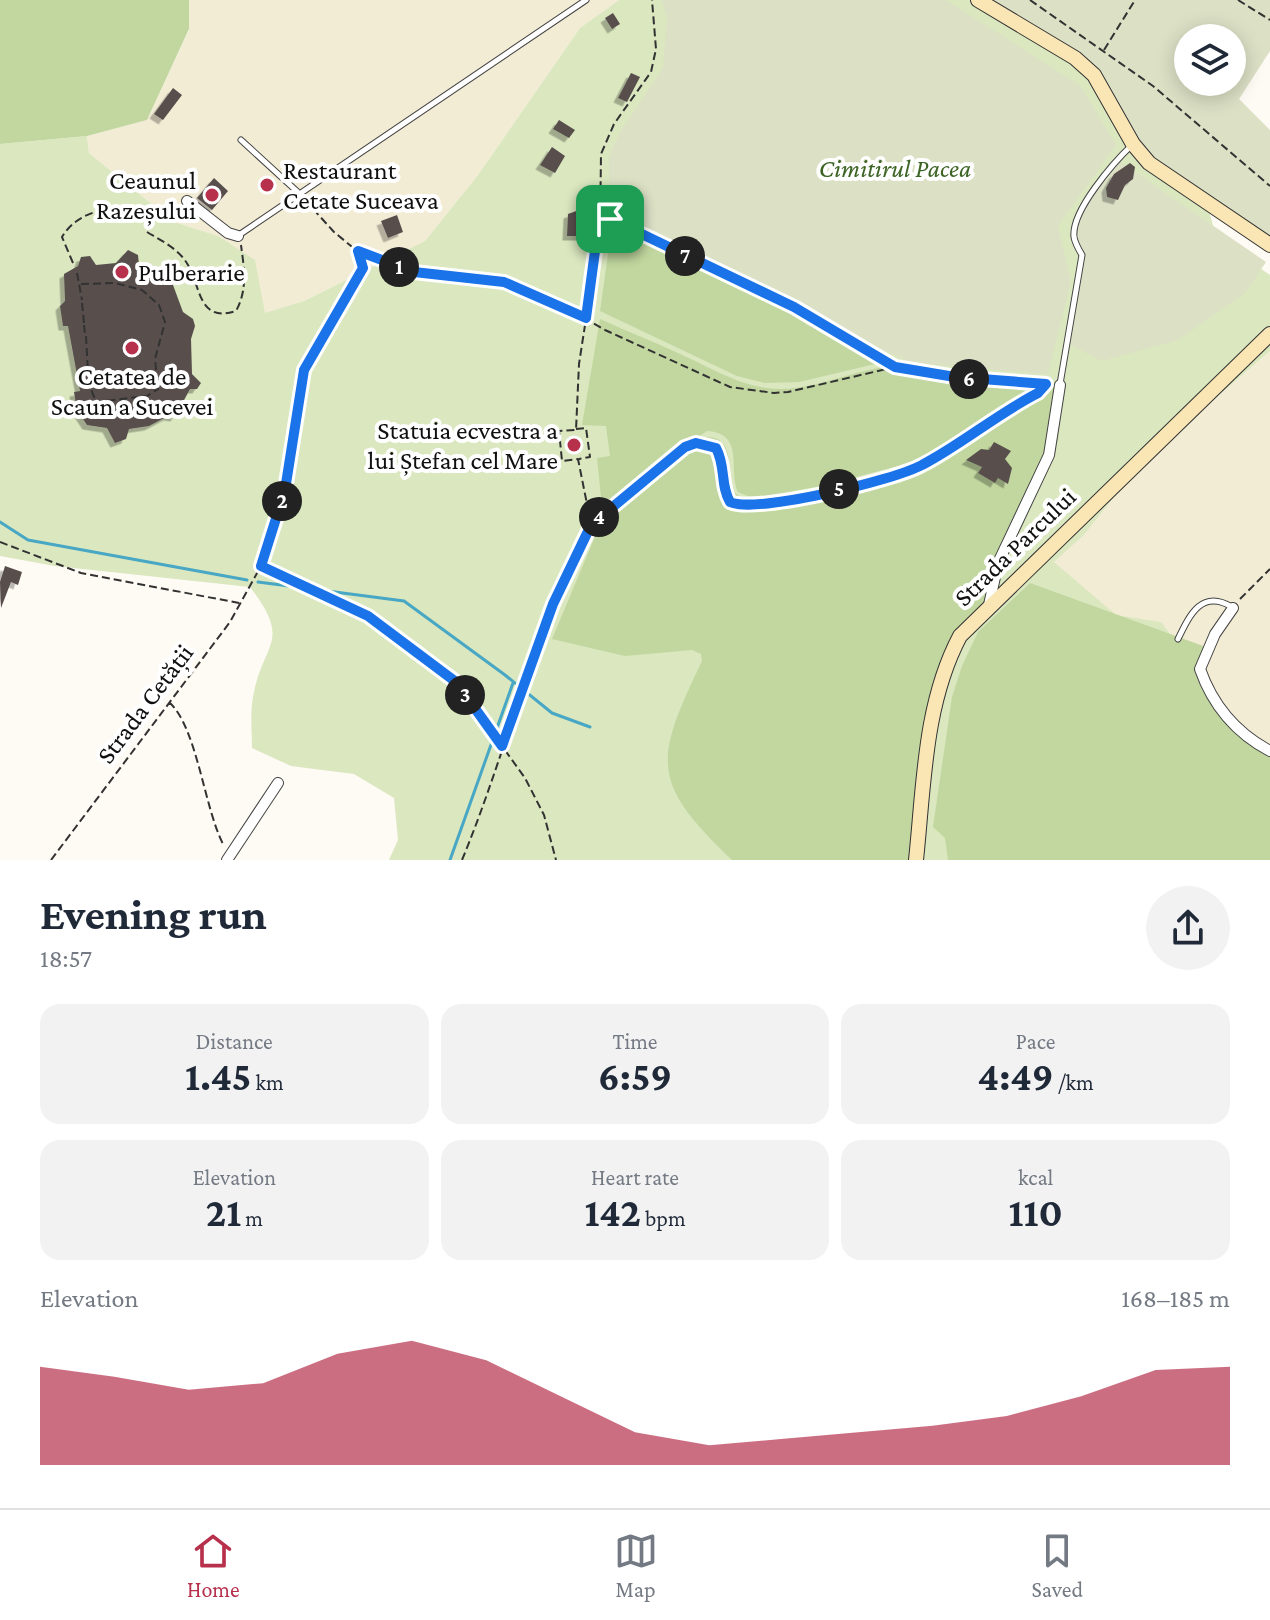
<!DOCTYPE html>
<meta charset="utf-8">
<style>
body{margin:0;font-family:"Crimson Pro",serif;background:#f2f2f3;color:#1f2937;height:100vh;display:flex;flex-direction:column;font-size:30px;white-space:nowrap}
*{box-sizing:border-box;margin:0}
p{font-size:26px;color:#747a83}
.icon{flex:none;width:44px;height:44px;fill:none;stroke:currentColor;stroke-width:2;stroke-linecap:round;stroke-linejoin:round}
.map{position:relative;height:860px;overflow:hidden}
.sheet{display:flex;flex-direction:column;background:#fff;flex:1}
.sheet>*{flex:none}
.controls{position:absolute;left:1174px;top:24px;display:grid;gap:16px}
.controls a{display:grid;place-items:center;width:72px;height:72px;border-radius:50%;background:#fff;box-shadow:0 4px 20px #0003;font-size:40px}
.pin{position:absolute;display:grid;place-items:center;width:68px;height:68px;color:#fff;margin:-34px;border-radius:16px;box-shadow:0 4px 12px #0006}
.km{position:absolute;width:40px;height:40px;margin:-20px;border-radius:50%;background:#222;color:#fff;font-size:22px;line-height:40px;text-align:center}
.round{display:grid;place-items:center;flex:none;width:84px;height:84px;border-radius:42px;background:#f2f2f3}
.head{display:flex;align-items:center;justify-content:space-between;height:136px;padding:0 40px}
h1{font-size:44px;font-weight:700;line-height:60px}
.stats{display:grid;grid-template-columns:repeat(3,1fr);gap:12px;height:136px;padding:8px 40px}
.stats div{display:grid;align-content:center;border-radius:20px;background:#f2f2f3;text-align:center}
.stats b{font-size:40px;font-weight:700}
.stats small{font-size:22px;font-weight:400}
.stats p{font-size:22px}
.chart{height:224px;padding:16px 40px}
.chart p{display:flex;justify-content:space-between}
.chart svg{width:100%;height:144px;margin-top:8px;fill:#b7314d;opacity:.7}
.tab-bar{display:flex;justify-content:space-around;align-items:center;height:112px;border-top:2px solid #e0e1e3;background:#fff;font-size:22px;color:#747a83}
.tab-bar a{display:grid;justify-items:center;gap:4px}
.tab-bar .on{color:#b7314d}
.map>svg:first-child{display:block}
.farmland{fill:#f3ecd5}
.green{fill:#dae7bf}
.forest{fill:#c1d79f}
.cemetery{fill:#dce0c5;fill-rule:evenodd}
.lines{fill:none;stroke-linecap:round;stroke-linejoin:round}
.stream{stroke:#48a7c4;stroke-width:3}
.building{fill:#584f4d;filter:url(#shadow)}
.lane-casing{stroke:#434343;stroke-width:7}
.street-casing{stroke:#434343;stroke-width:12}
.secondary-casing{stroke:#323232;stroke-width:16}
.path{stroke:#323232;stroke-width:2;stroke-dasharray:8 4;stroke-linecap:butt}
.lane{stroke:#fff;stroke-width:5}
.street{stroke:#fff;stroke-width:10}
.secondary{stroke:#f9e6b4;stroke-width:14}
.route-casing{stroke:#fff;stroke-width:16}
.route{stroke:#1a73e8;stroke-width:10}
.poi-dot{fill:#b7314d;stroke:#fff;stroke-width:3}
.labels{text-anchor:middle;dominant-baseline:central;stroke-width:8;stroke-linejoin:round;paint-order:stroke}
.park-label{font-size:26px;font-style:italic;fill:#3c6424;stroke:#fff}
.poi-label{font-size:26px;fill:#101010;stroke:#fff;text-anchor:start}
.street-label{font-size:26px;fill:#101010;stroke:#fff}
</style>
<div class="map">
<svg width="1270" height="860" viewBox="0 0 1270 860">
<defs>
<filter id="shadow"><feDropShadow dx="-4.5" dy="4.5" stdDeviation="0" flood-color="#0004"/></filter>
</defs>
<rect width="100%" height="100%" fill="#fefaf4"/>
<!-- farmland -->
<path class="farmland" d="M189 0H619L580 28 478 175 425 241 304 301 264 314 218 236 174 222 89 153 87 136 147 120 189 30Z
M1270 351V756L1054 562 1084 535 1143 461Z"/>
<!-- green -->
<path class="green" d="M619 0H1088L1170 77 1217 239 1270 275V351L1143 461 1084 535 1054 562 1116 615 1161 622 1200 674 1270 860H389L398 840 394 798 354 774 291 766 252 748C252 732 250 713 253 697 263 641 293 643 250 587L55 566 0 556V144L87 136 89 153 174 222 218 236 255 260 265 313 304 301 425 241 478 175 580 28Z"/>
<!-- forest -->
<path class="forest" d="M0 0H189V29L147 120 87 136 0 144Z
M614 212 812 309 896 359 799 382 765 383 737 376 600 311Z
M600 319C626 331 652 341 678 353 712 368 743 389 781 389 830 388 877 356 925 369L1050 379 913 462 822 486 752 498 738 492C728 469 745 433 707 431L666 458 607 508 602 507 597 458 610 456 606 426 582 425Z
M1058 380 1064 382 1058 440 1052 456 1009 539 991 598 949 650 915 860H732C649 781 655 760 702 661L701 654 692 650 625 656 552 639 602 520 702 438C736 432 727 470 732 491L748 502 760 503 927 464Z
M1030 583 1206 647C1195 684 1239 730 1270 746V860H948L945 838 933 827 952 697 962 666 978 632Z"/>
<!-- cemetery -->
<path class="cemetery" d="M662 0H946L1081 86 1116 145 1058 226 1071 281 1048 374 914 363 877 348 610 213 609 157 620 132 663 68 667 18Z
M986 0H1270V51L1239 99 1270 130V245L1149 163 1094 75ZM1188 38H1232V82H1188Z
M1116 159 1266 262 1245 293 1178 340 1102 361 1069 344 1082 255 1074 239 1082 210Z"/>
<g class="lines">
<!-- stream -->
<path class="stream" d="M0 522 28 540 247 580
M258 582 404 601 505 675 552 713 590 727
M450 860 513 683"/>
</g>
<!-- building -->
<path class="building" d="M613 13 620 24 612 29 605 18Z
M631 73 640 77 627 102 618 98Z
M173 88 182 95 163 120 154 114Z
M559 120 575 130 569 138 553 129Z
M552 147 565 156 555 173 540 165Z
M1130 163 1135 167 1133 179 1125 185 1118 200 1107 197 1106 188 1114 174Z
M214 178 228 191 212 210 197 198Z
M579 210 584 214 582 236H567L568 214Z
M397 215 403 232 388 238 381 221Z
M128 250 138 255 139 265 157 271 169 267 175 272 173 285 183 312 193 319 195 326 191 339 192 374 201 383 197 389H190L175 417 168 416 149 426 129 429 126 439 115 443 107 428 87 425 77 410 74 392 80 391 68 326H63L60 306 65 301 64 274 78 266 81 257 90 256 96 265 116 263Z
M994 442 1011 451 1005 459 1012 468 1008 484 998 478 995 483 978 473 982 467 966 460 981 449 989 450Z
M5 566 22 572 18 585 11 582 1 608 0 582Z"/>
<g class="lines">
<!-- lane casing -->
<g class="lane-casing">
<path id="lane" d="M241 140 301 195
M239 235 586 0
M1060 384 1082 255C1079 250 1075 243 1074 237 1071 211 1114 162 1132 145
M1178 639C1190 614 1202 589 1232 607"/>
</g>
<!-- street casing -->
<g class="street-casing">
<path id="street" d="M187 201 228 233 238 236
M989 605 998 563 1049 455 1060 385
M1233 608 1215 634 1200 669C1213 706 1236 733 1270 751
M227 860 278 783"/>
</g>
<!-- secondary casing -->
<g class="secondary-casing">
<path id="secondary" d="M978 0 1075 58 1094 75 1133 144 1149 163 1270 245
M916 860C924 785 924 704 960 636L1270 334"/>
</g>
<!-- path -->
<path class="path" d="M1030 0 1153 86 1270 186
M1238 0 1270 20
M1104 50 1135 0
M305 200 334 232 362 255 414 272 504 282 565 307 605 330 730 387 774 393 788 392 895 367
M600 214 794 307 895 367 955 377 1050 384
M147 232C162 241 179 249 188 265 201 287 198 323 236 311 248 289 244 268 241 245
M73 263 62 237C86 197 145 208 183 213
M77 273 82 300
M81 284 115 283 142 290 159 305 165 322 155 359 158 389 147 396 96 402 91 389
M82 303 84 323
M84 325 85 334
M86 336 88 373
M576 429 586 428 590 457 579 459
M591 524 578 459 562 461 559 431 576 430 579 364 600 228 601 154 614 124 651 72 656 49 652 0
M0 542 81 573 239 603
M261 566 368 616 456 682 525 778 544 815 556 860
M1240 599 1270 569
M169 702C197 727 204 807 223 844
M51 860 230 622 261 566 285 490 304 370 363 268 358 251
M462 860C501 766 525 667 567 575 575 559 581 541 591 526 603 506 641 481 660 466 674 455 694 434 713 446 729 457 721 487 730 502L752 507 907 471 1038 393 1046 384"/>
<!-- lane -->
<use href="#lane" class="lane"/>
<!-- street -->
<use href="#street" class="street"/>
<!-- secondary -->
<use href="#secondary" class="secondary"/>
</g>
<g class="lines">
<!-- route casing -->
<g class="route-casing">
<path id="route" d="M600 214 794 307 895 367 955 377 1046 384 1038 393C997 414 962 444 922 465 895 480 755 514 730 502 720 485 726 466 716 448L696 443 685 447 591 525 553 604 502 746 456 682 368 616 261 566 285 490 304 370 363 268 358 251 414 272 504 282 586 318Z"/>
</g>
<!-- route -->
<use href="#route" class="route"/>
</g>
<!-- markers -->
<g class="poi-dot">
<circle cx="267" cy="185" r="8"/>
<circle cx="212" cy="195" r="8"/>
<circle cx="122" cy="272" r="8"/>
<circle cx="132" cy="348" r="8"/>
<circle cx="574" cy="445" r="8"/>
</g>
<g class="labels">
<!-- park labels -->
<g class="park-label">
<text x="895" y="168">Cimitirul Pacea</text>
</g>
<!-- poi labels -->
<g class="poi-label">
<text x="283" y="170">Restaurant<tspan x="283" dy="30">Cetate Suceava</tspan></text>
<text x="196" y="180" text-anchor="end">Ceaunul<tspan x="196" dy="30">Razeșului</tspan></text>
<text x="138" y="272">Pulberarie</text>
<text x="132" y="376" text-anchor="middle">Cetatea de<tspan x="132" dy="30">Scaun a Sucevei</tspan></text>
<text x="558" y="430" text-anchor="end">Statuia ecvestra a<tspan x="558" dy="30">lui Ștefan cel Mare</tspan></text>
</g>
<!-- street labels -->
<g class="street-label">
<text transform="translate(1015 547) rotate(-44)">Strada Parcului</text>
<text transform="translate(145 704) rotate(-53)">Strada Cetății</text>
</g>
</g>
</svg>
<div class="controls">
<a><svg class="icon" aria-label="layers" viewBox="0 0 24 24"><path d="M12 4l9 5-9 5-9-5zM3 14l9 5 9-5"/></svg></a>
</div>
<div class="pin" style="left:610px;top:219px;background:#1e9e55"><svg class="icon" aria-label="arrive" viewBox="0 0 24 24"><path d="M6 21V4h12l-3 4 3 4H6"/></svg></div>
<b class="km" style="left:399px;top:267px">1</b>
<b class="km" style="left:282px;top:501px">2</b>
<b class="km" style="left:465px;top:695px">3</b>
<b class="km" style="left:599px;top:517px">4</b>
<b class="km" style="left:839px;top:489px">5</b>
<b class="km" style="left:969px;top:379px">6</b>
<b class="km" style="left:685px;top:256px">7</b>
</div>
<section class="sheet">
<div class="head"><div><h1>Evening run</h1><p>18:57</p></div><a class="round"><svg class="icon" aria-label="share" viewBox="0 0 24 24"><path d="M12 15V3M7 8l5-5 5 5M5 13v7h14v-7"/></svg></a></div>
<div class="stats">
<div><p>Distance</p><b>1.45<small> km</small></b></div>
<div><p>Time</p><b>6:59</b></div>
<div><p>Pace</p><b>4:49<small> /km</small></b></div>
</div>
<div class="stats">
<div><p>Elevation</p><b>21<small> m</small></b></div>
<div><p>Heart rate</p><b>142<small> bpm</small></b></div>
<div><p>kcal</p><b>110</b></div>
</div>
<div class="chart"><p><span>Elevation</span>168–185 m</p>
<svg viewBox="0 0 160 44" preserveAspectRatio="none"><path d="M0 44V14L10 17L20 21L30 19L40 10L50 6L60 12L70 23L80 34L90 38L100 36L110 34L120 32L130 29L140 23L150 15L160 14V44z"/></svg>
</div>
</section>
<nav class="tab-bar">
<a class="on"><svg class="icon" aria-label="home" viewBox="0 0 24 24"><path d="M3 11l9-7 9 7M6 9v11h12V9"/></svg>Home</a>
<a><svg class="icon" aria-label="map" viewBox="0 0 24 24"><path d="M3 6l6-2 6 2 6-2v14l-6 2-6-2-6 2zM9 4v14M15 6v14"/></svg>Map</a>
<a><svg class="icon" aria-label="saved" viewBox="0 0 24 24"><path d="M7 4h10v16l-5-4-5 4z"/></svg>Saved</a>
</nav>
